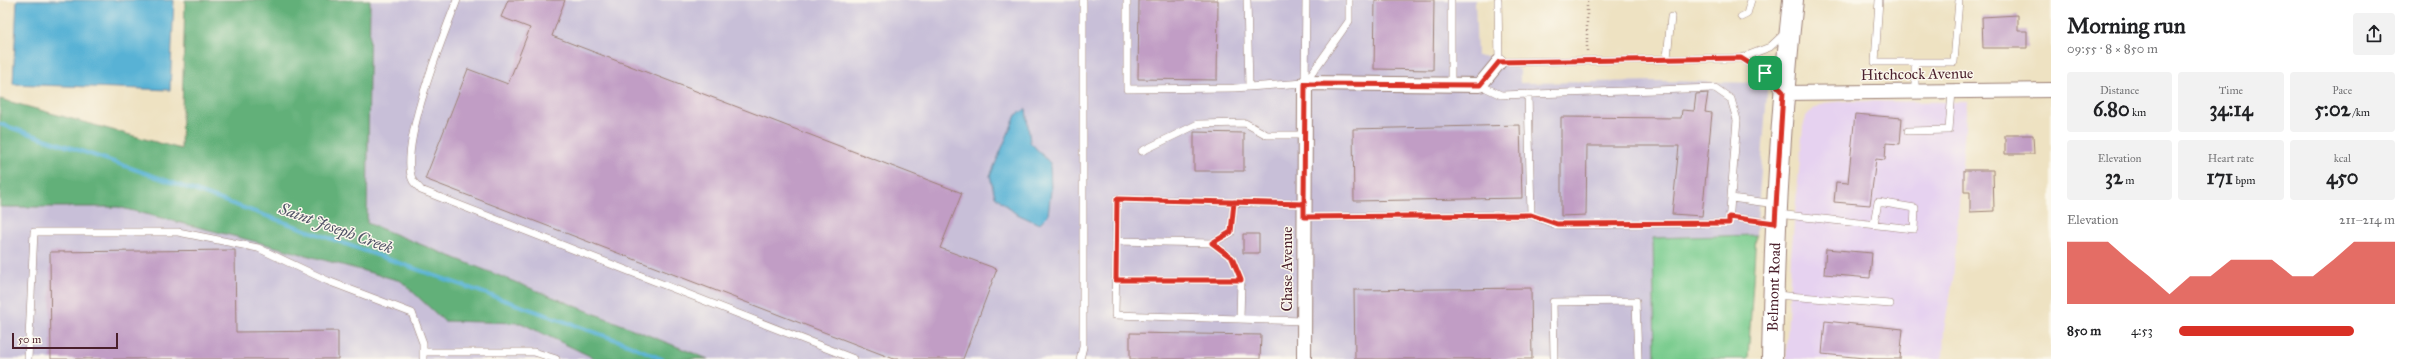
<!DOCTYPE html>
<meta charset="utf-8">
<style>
body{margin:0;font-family:"IM FELL Great Primer",serif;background:#f2f2f2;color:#202124;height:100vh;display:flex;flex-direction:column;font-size:15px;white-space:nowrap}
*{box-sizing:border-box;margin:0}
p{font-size:13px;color:#757577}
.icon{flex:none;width:22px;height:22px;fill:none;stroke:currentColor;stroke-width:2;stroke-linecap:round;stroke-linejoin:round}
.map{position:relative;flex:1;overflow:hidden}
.drawer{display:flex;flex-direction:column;background:#fff;width:360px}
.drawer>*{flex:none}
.scale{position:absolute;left:12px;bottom:10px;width:106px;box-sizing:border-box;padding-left:4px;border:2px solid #4a1f2b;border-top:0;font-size:11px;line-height:14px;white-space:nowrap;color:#4a1f2b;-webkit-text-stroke:3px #fbf7ec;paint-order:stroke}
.pin{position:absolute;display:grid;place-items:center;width:34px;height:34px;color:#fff;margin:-17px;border-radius:8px;box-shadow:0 2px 6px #0006}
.round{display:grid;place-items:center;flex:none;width:42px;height:42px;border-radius:4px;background:#f2f2f2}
.headline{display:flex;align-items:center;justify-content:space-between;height:68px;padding:0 16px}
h1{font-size:22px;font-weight:700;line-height:30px}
.figures{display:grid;grid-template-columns:repeat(3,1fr);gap:6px;height:68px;padding:4px 16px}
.figures div{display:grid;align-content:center;border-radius:4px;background:#f2f2f2;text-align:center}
.figures b{font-size:20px;font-weight:700}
.figures small{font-size:11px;font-weight:400}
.figures p{font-size:11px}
.chart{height:112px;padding:8px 16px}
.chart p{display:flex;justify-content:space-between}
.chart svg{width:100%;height:72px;margin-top:4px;fill:#d93025;opacity:.7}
ul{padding:0 16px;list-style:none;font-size:13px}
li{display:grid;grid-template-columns:64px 48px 1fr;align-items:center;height:30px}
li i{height:10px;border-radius:5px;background:#d93025}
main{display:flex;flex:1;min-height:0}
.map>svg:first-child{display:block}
.built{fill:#e6d2f0}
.industrial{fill:#c8bfd8}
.green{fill:#79cc8e;stroke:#62765c}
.forest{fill:#62b079;stroke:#566852}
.water{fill:#58b2d5;stroke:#516880}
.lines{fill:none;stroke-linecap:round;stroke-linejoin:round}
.stream{stroke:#58b2d5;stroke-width:4}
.building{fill:#c19dc5}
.service-casing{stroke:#9c8076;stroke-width:8}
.minor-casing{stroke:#9c8076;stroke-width:16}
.secondary-casing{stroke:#9c8076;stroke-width:22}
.path{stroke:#9c8076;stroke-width:2.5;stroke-dasharray:1 3;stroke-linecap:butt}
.service{stroke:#fff;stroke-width:7}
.minor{stroke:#fff;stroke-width:14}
.secondary{stroke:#fff;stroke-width:20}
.route-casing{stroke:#fff;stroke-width:8}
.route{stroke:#d93025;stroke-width:5}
.labels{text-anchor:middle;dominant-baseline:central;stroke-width:3;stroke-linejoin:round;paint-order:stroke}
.street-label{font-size:15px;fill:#4a1f2b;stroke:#fbf7ec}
.water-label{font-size:16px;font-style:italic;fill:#4f5266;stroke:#fbf7ec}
</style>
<main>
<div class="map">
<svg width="2051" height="359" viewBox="0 0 2051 359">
<rect width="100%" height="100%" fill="#fbf7ec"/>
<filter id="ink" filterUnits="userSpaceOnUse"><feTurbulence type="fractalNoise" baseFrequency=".025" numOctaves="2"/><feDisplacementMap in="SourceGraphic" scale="8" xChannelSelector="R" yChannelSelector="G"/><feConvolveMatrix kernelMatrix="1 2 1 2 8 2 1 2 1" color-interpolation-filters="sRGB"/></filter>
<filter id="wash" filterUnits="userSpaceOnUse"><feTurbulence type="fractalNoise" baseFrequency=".012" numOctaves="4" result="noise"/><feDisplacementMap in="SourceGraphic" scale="16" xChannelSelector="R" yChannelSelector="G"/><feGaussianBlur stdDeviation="0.9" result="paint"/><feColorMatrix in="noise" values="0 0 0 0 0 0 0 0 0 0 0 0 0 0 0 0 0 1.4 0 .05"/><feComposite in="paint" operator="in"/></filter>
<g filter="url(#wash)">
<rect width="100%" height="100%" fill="#eee2c2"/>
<!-- built -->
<path class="built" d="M1844 101 1967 102 1953 280 1944 329 1943 359H1786L1791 256 1803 127 1806 116 1815 108 1824 103Z"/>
<!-- industrial -->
<path class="industrial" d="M370 0H1475L1477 56H1491L1520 70V83L1660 81 1763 83 1767 88V94L1756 235 1653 238 1655 359H708L367 223Z
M0 207H118L265 244 401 281 444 321 521 323 596 359H0Z"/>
<!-- green -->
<path class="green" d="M1756 235 1748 359H1655L1653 238Z"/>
<!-- forest -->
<path class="forest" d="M185 0H370L367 223 708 359H596L521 323 444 321 401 281 265 244 118 207H0V99L181 149Z"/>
<!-- water -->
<path class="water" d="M17 0H174L170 90 13 84Z
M1026 109 1030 142 1050 163 1051 190 1048 215 1039 224 1015 213 995 196 990 176 1016 115Z"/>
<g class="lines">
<!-- stream -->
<path class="stream" d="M0 124 111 161 625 343 662 359"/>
</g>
<g id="blocks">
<!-- building -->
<path class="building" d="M508 0H565L552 36 962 193 940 248 997 269 963 359H894L425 179 468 69 508 84 530 28 501 17Z
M1139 0H1218L1217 80 1138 79Z
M1375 0H1434L1433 70 1374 69Z
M2018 15V31H2027V48H1983L1982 17Z
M1708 93 1705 112 1712 113 1702 216 1672 214 1679 146H1587L1586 215 1561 216V117L1681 118 1682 110 1694 111 1696 94Z
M1855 114 1902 118 1900 144 1886 143 1885 160 1876 159 1870 205 1834 202 1836 182 1848 183Z
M1520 125 1522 198 1354 201 1353 129Z
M1194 132 1244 133V171H1194Z
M2005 135H2033L2034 154H2005Z
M1964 170H1993L1994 211 1970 212V192H1964Z
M1243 234H1259V253H1243Z
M1826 249 1872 253 1870 278 1824 274Z
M235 250 236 332 338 331V359H51L50 252Z
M1531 288 1532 359H1355L1354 290Z
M1825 321 1903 329 1900 359H1875L1822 354Z
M1130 333 1261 335 1260 359H1130Z"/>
</g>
</g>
<g filter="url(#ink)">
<use href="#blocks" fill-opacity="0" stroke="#9c8076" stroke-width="1"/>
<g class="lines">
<!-- service casing -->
<g class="service-casing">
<path id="service" d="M457 0C444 34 397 149 413 181 415 184 419 187 421 190L854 359
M1127 0V89L1234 88 1305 83
M1247 0 1249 87
M1498 0 1499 62 1741 58 1770 47 1785 33
M1879 0 1875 62H1954L1959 0
M1741 17 1747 14 1751 0
M1667 58 1671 17
M1741 58 1765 73 1781 90
M1915 62V91
M1305 83 1349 21V0
M1305 83 1306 0
M1451 85V0
M1528 94 1531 215
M1908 131 1949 130 1952 91
M1142 151 1198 124 1245 123 1267 135H1305
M1731 198 1776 204
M1777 214 1914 229 1915 208 1878 202 1874 224
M1304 217 1531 215 1557 225 1729 223 1737 120 1731 99 1715 88 1501 95 1480 85
M1729 217 1775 223
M1116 241 1212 243 1231 233 1234 202
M1212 243 1232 258 1241 280
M1116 280H1241L1240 319
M1775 295 1890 304
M1304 321 1115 315 1117 199 1304 204
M423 352H534L556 359
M28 359 34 232H178L258 248 328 281 412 313 423 343V359
M1080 359 1083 347V0
M1554 359 1553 302 1636 301 1638 359"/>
</g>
<!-- minor casing -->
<g class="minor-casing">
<path id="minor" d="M1783 93 2051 90
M1304 359 1305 83 1480 85 1499 62"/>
</g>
<!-- secondary casing -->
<g class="secondary-casing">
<g id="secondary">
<path id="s1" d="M1772 359C1774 239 1780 120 1793 0"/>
</g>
</g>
<!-- path -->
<path class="path" d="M1587 51V0"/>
<!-- service -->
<use href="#service" class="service"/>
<!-- minor -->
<use href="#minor" class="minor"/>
<!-- secondary -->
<use href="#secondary" class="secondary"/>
</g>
</g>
<g class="lines" filter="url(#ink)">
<!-- route casing -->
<g class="route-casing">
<path id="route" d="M1765 73 1741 58 1499 62 1480 85 1305 84 1304 204 1234 202 1231 232 1212 243 1232 258 1241 280H1116L1117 199C1179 201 1242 202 1304 204V217L1531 215 1557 224 1729 223V217L1775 223 1783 92 1765 73"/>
</g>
<!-- route -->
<use href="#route" class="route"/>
</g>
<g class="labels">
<!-- street labels -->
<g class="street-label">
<text transform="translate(1917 74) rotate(-1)">Hitchcock Avenue</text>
<text transform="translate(1287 269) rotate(-90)">Chase Avenue</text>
<text stroke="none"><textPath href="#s1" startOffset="72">Belmont Road</textPath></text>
</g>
<!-- water labels -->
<g class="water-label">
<text transform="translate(336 228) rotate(20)">Saint Joseph Creek</text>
</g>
</g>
</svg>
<div class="scale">50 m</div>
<div class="pin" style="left:1765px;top:73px;background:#1e9e55"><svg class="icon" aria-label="arrive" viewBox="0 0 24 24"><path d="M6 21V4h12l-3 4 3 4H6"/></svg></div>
</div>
<section class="drawer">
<div class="headline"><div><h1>Morning run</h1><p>09:55 · 8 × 850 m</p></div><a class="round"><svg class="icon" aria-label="share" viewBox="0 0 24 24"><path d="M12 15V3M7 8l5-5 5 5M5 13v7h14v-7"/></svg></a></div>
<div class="figures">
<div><p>Distance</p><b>6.80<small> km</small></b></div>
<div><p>Time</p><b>34:14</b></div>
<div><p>Pace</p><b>5:02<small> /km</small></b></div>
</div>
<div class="figures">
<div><p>Elevation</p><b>32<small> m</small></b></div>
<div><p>Heart rate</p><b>171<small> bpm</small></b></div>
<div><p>kcal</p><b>450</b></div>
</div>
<div class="chart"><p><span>Elevation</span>211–214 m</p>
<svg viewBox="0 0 160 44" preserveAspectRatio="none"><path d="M0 44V6L10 6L20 6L30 17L40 27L50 38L60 27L70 27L80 17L90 17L100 17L110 27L120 27L130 17L140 6L150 6L160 6V44z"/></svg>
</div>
<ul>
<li><b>850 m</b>4:53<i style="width:81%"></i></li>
</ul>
</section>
</main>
